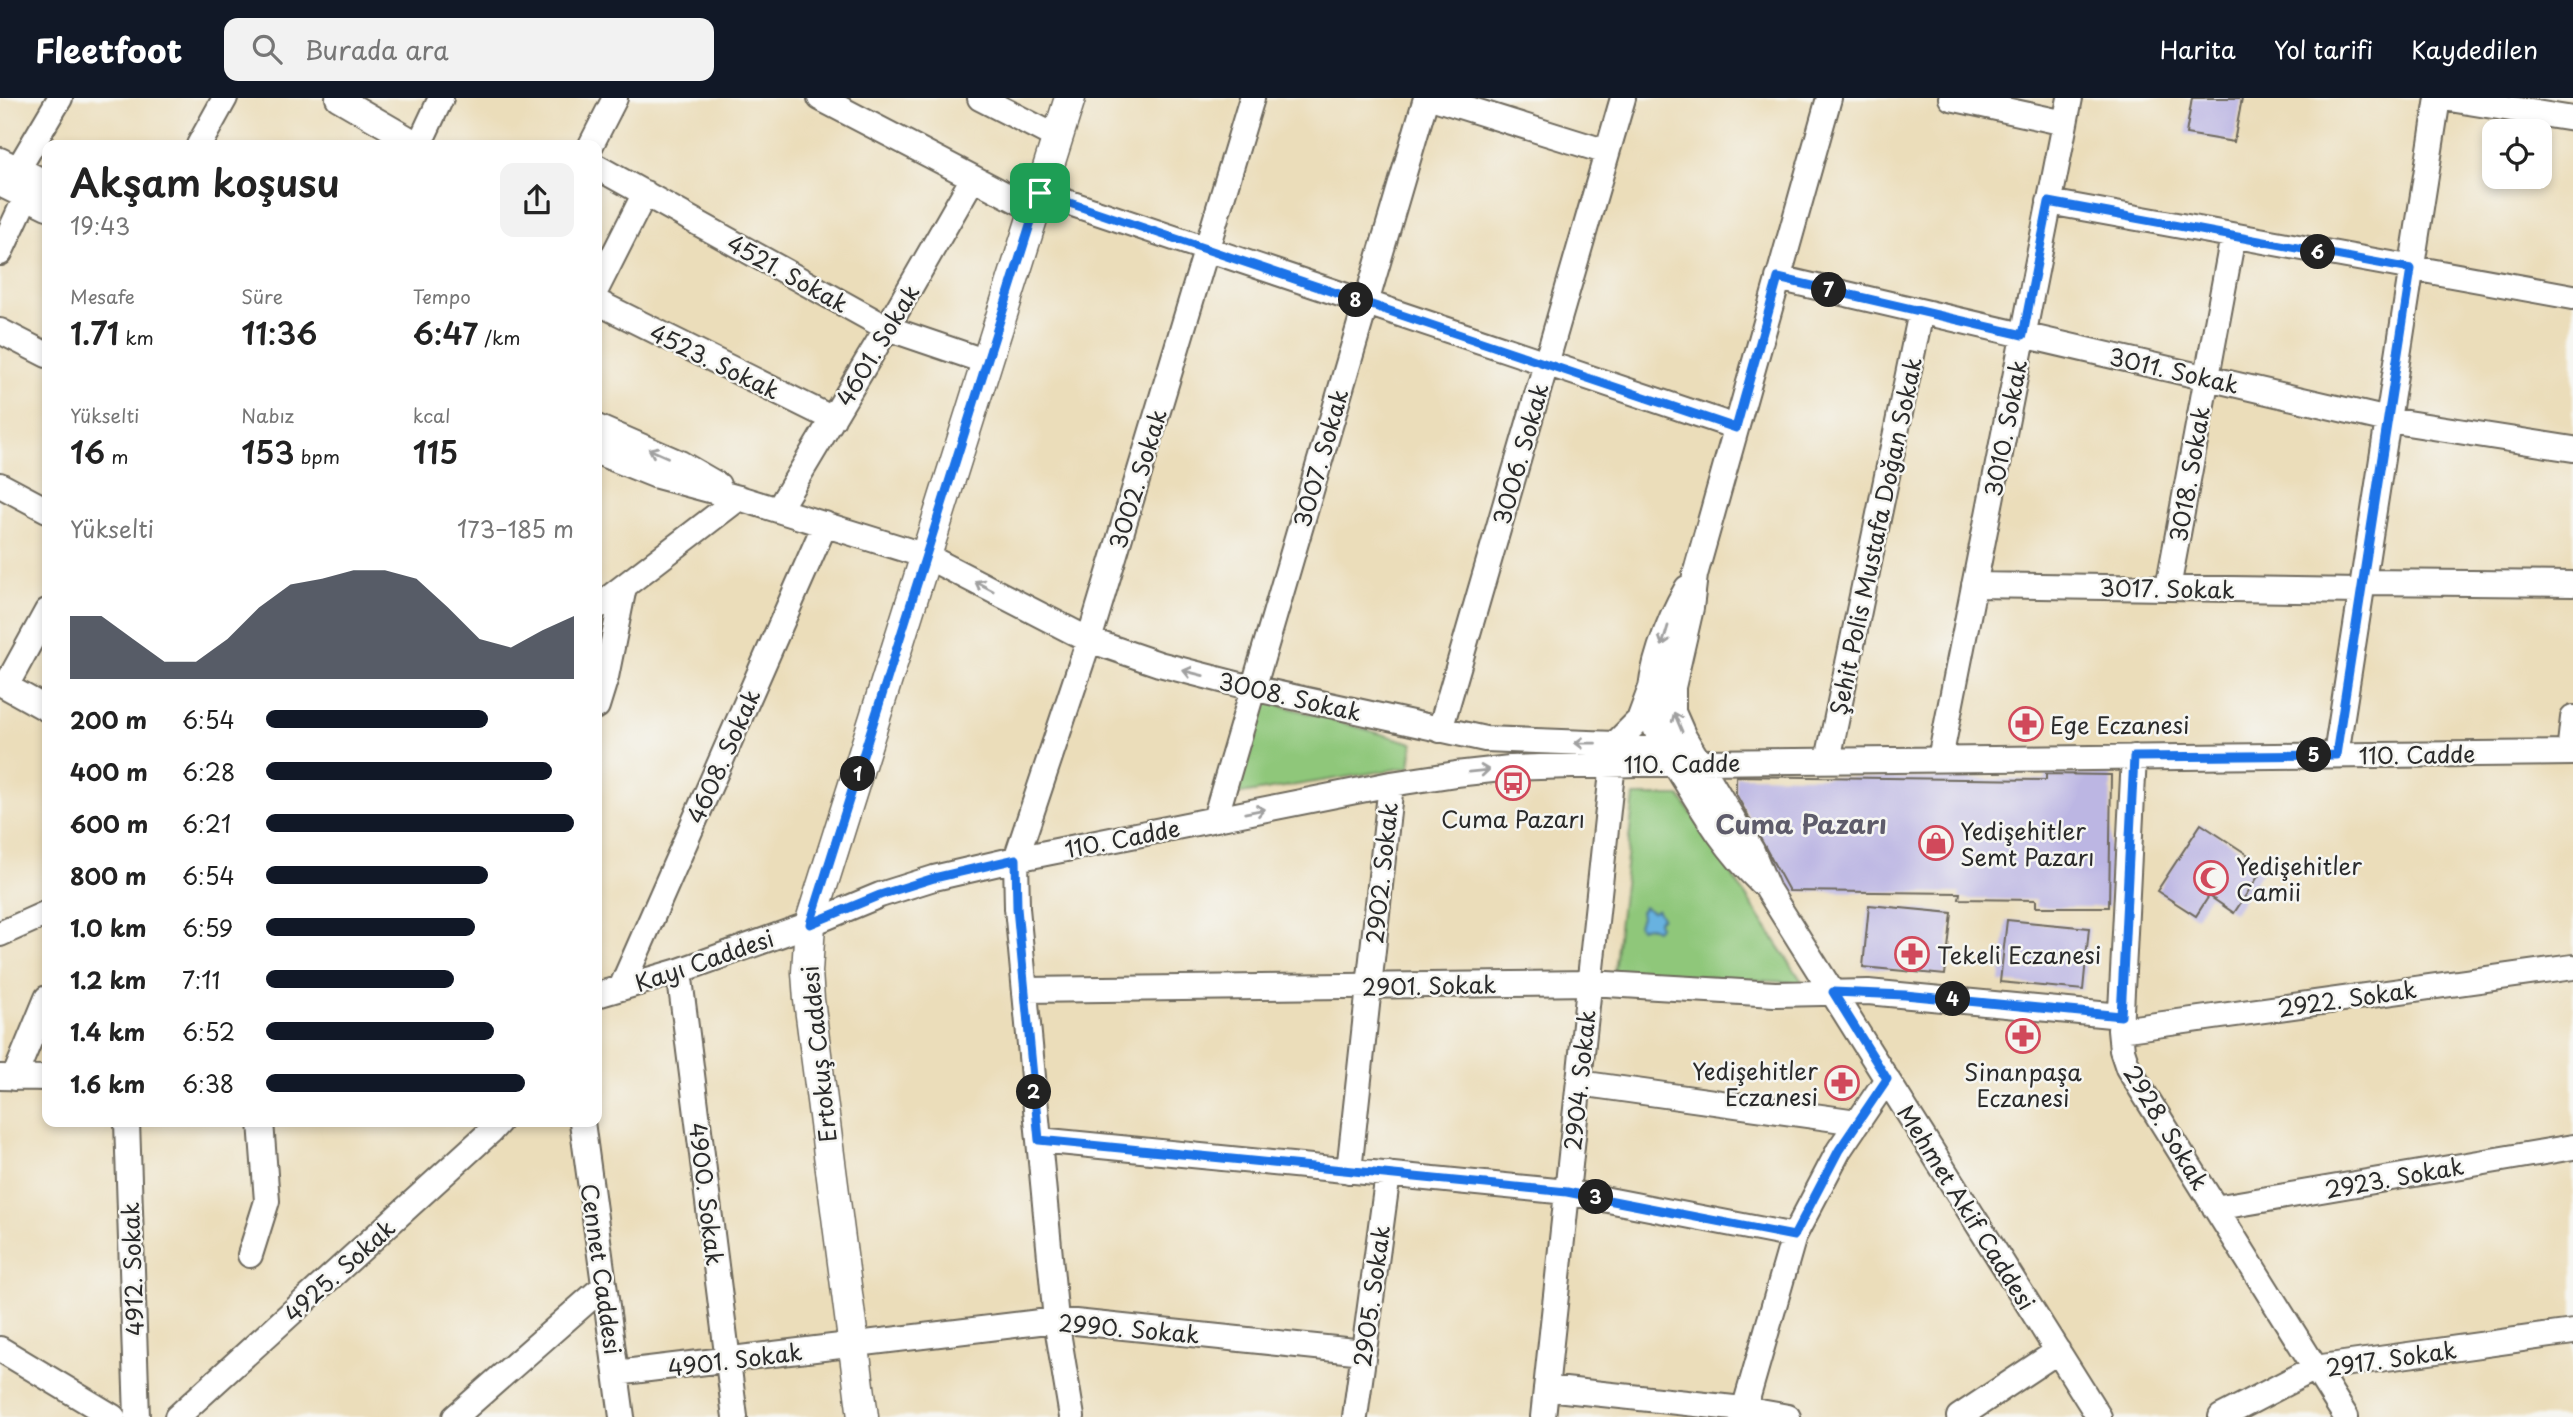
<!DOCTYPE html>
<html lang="tr">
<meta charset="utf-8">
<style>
body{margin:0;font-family:"Playpen Sans",sans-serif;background:#f2f2f2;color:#222;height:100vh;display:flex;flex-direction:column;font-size:26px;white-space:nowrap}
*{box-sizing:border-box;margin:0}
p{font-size:23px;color:#767676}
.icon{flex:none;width:38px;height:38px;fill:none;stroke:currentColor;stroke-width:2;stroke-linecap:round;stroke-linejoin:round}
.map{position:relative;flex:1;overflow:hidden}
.panel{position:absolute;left:42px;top:42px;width:560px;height:987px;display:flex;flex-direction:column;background:#fff;border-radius:14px;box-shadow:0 4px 10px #0003}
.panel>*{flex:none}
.tools{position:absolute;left:2482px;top:21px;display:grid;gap:14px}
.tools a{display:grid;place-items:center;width:70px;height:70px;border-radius:14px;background:#fff;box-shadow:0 4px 10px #0003;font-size:35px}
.pin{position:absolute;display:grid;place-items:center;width:60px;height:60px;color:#fff;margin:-30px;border-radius:14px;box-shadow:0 4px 10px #0006}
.km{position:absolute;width:35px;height:35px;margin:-18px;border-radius:50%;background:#222;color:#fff;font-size:19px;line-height:35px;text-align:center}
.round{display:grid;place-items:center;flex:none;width:74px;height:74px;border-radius:14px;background:#f2f2f2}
.head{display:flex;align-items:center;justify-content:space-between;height:119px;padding:0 28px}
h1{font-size:38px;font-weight:600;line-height:52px}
.metrics{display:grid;grid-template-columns:repeat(3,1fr);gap:10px;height:119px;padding:7px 28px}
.metrics div{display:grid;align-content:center}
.metrics b{font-size:30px;font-weight:600}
.metrics small{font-size:19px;font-weight:400}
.metrics p{font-size:19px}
.chart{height:196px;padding:14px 28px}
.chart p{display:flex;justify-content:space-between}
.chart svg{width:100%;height:126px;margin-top:7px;fill:#111827;opacity:.7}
ul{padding:0 28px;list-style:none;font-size:23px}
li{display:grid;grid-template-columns:112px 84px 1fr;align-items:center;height:52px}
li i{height:18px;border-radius:9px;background:#111827}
header{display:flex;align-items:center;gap:42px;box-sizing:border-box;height:98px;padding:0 35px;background:#111827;color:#fff}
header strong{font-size:33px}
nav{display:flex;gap:38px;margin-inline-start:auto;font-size:24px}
.search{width:490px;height:63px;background:#f2f2f2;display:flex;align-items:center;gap:18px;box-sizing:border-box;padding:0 24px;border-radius:14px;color:#767676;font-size:26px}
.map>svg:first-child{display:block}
.green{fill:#8fc77a;stroke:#5d7952;stroke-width:2}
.water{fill:#67b2e0;stroke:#496e86;stroke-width:2}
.building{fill:#bcb6e3}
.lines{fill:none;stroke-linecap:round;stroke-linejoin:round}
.minor-casing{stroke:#6e695d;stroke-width:28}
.major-casing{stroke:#6e695d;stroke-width:33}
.minor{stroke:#fff;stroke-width:24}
.major{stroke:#fff;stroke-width:30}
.oneway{stroke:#a0a0a0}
.route-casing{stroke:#fff;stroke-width:14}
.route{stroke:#1a73e8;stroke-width:9}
.labels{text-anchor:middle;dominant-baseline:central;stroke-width:5;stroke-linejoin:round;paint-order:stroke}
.street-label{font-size:23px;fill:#2b2b2b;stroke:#f6f6f2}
.poi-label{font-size:23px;fill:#2b2b2b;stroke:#f6f6f2;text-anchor:start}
.quarter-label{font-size:26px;font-weight:bold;fill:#5e5c6b;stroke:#f6f6f2}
</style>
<header>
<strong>Fleetfoot</strong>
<div class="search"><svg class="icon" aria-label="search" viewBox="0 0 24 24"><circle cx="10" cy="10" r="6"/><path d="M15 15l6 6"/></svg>Burada ara</div>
<nav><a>Harita</a><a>Yol tarifi</a><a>Kaydedilen</a></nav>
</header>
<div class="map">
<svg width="2573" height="1319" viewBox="0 0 2573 1319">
<rect width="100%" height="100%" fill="#f6f6f2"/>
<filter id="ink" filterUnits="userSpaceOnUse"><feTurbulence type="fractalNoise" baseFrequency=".0143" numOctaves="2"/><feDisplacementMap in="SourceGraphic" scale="14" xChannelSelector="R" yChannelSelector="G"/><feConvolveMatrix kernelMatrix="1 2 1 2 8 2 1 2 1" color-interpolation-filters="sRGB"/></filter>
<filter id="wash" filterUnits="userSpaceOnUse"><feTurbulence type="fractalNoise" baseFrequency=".00686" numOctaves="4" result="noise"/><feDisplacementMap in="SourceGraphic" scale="28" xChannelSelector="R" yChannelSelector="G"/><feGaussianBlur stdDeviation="1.57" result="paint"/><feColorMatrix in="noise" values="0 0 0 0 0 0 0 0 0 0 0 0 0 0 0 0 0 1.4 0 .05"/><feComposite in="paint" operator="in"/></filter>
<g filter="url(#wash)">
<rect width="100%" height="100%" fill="#ebddba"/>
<!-- green -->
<path class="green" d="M1255 600 1413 645 1410 669 1228 698Z
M1634 698H1680L1803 885 1614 874Z"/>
<!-- water -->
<path class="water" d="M1644 809 1652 814 1657 811 1662 819 1658 823 1659 829 1656 832 1648 828 1640 830 1638 827 1641 819 1640 814Z"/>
<g id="blocks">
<!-- building -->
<path class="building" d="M2192 0H2242L2234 44 2186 36Z
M2046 676 2111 677 2109 809H2036V802L1959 801 1960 795 1789 793 1736 696V678L2046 682Z
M2201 726 2265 768 2234 815 2209 798 2196 818 2157 793Z
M1869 807 1952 815 1945 877 1863 869Z
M2007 822 2089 830 2083 892 2000 884Z"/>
</g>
</g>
<g filter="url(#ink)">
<use href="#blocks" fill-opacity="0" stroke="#6e695d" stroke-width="2"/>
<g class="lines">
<!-- minor casing -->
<g class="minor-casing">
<path id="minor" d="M338 0 419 47
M820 0 1035 112
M980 0 1058 40
M1434 0 1607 54
M1829 0 1695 477 1691 510 1673 589V614L1684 639 1752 753 1768 792 2099 1319
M1951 0 2065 25
M2444 0 2573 21
M199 47 225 0
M419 47 441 0
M591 47 615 0
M0 62 47 85
M597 69 887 230 987 264
M18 71 60 0
M0 86 47 109
M1040 95 1736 329
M2049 104 2573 199
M0 155 26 99
M1778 180 2388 322 2573 351
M597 190 645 95
M597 204 833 321
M0 233 47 257
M597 329 680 365 718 387
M597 354 657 378 739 400 926 458 1089 542 1159 566 1252 590 1485 641 1615 646 1645 651 1664 660
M0 387 47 412
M778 412 887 230 973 80
M2363 484 2573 486
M1974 487 2361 493
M1687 490C1669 521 1646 577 1651 613 1654 636 1669 656 1681 676 1706 717 1725 750 1760 784
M2168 490 2233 138
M597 509 739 400
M0 585 47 611
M6 588 47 513
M597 608 606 579 624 489
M1440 632 1623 0
M2569 655 2573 620
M2336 657 2438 0
M2134 659 2120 932 2122 952 2128 970 2346 1319
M1940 661 2070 0
M1828 662 1921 214
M1215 721 1426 0
M0 836 47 815
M679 873 735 1319
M621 890 825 426
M1025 892 1590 885 1775 896 1868 894 2121 918
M597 897 679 873 810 826 880 797 934 780 1016 761 1391 686 1456 676 1510 670 1700 664 2573 655
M2120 932 2573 869
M0 979 47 980
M14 980 47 900
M1579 985 1857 1024
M127 1024 137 1319
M582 1024 622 1319
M1039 1042 1567 1094 1794 1138
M1349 1073 1391 686
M2215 1110 2573 1049
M250 1157 267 1103 261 1024
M0 1251 113 1319
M616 1275 1056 1222 1364 1254
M1546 1290 1743 1311 1788 1319
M177 1319 490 1034 499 1024
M455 1319 604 1188
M1072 1319 1056 1222 1017 810 1016 761 1089 542 1252 0
M1355 1319 1388 1076
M1543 1319 1615 646 1639 622 1652 587
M1742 1319 1794 1138 1839 1052 1887 981
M1959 1319 2058 1253
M2221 1319 2315 1270 2573 1234"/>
</g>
<!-- major casing -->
<g class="major-casing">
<path id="major" d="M863 1319 809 902 807 874 810 826 1070 0"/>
</g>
<!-- minor -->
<use href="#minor" class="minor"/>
<!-- major -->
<use href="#major" class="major"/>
</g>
<!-- one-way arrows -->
<defs><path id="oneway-shaft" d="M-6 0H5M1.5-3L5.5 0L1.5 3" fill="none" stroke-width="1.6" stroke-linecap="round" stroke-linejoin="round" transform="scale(1.75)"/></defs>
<g class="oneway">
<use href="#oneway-shaft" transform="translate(658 355) rotate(-156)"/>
<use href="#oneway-shaft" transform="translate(984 488) rotate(-152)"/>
<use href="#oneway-shaft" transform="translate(1665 538) rotate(107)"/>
<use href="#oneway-shaft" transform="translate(1193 575) rotate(-166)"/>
<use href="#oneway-shaft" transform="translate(1678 624) rotate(-113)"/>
<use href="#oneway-shaft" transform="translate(1585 645) rotate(-179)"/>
<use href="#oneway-shaft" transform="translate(1479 673) rotate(-6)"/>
<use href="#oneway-shaft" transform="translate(1255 713) rotate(-11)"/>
</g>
</g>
<g class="lines" filter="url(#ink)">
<!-- route casing -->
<g class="route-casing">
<path id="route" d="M1040 95 1736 330 1778 180 2023 237 2049 104 2411 171 2336 657 2134 659 2121 918 1905 897 1833 894 1887 981 1839 1052 1794 1138 1567 1094 1039 1042 1017 810 1016 761 934 780 880 797 810 826Z"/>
</g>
<!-- route -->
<use href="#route" class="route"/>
</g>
<!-- icons -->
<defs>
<g id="pharmacy-ring" transform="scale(1.75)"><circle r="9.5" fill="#f6f6f2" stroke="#d1495b" stroke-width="1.5"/><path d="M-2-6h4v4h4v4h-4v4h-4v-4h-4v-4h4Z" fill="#d1495b"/></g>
<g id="bus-ring" transform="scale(1.75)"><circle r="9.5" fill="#f6f6f2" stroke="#d1495b" stroke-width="1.5"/><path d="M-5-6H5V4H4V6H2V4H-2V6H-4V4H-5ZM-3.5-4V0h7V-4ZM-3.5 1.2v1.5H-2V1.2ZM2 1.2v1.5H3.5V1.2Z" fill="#d1495b"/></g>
<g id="shop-ring" transform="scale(1.75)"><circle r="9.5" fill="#f6f6f2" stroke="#d1495b" stroke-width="1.5"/><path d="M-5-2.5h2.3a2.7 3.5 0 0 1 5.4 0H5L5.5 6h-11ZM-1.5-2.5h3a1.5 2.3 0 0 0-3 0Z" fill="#d1495b"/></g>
<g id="mosque-ring" transform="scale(1.75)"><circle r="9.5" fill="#f6f6f2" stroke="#d1495b" stroke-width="1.5"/><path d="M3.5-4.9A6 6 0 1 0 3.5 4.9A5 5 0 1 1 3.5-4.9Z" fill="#d1495b"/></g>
</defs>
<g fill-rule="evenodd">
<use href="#pharmacy-ring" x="2026" y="626"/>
<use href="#bus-ring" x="1513" y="685"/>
<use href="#shop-ring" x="1936" y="745"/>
<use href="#mosque-ring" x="2211" y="780"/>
<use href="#pharmacy-ring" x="1912" y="856"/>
<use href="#pharmacy-ring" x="2023" y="938"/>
<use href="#pharmacy-ring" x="1842" y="985"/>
</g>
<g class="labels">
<!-- street labels -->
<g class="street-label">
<text transform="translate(788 175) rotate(29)">4521. Sokak</text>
<text transform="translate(877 247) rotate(-59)">4601. Sokak</text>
<text transform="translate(715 263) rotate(26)">4523. Sokak</text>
<text transform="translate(2174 272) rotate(13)">3011. Sokak</text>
<text transform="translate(2005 330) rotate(-79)">3010. Sokak</text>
<text transform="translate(1520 356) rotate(-74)">3006. Sokak</text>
<text transform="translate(1320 360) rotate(-74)">3007. Sokak</text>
<text transform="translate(2189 376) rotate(-80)">3018. Sokak</text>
<text transform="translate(1137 381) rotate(-73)">3002. Sokak</text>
<text transform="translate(1875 438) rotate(-78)">Şehit Polis Mustafa Doğan Sokak</text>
<text transform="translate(2167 490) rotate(1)">3017. Sokak</text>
<text transform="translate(1290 598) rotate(13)">3008. Sokak</text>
<text transform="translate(2417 656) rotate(-1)">110. Cadde</text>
<text transform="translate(723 658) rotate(-66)">4608. Sokak</text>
<text transform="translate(1682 665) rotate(-1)">110. Cadde</text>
<text transform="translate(1122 740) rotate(-11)">110. Cadde</text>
<text transform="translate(1381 775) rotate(-84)">2902. Sokak</text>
<text transform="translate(704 862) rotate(-19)">Kayı Caddesi</text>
<text transform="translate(1429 887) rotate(-1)">2901. Sokak</text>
<text transform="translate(2347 900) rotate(-8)">2922. Sokak</text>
<text transform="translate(818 956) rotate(-96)">Ertokuş Caddesi</text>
<text transform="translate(1579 982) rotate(-84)">2904. Sokak</text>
<text transform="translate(2167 1029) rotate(59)">2928. Sokak</text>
<text transform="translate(2394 1079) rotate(-10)">2923. Sokak</text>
<text transform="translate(707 1096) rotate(83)">4900. Sokak</text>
<text transform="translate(1967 1109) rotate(58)">Mehmet Akif Caddesi</text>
<text transform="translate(132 1171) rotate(-92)">4912. Sokak</text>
<text transform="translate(602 1171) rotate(82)">Cennet Caddesi</text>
<text transform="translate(339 1172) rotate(-42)">4925. Sokak</text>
<text transform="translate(1371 1198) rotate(-82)">2905. Sokak</text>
<text transform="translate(1129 1230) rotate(5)">2990. Sokak</text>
<text transform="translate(2391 1260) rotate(-8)">2917. Sokak</text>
<text transform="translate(735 1261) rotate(-7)">4901. Sokak</text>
</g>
<!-- poi labels -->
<g class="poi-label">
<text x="2050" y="626">Ege Eczanesi</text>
<text x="1513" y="720" text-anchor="middle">Cuma Pazarı</text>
<text x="1960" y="732">Yedişehitler<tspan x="1960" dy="26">Semt Pazarı</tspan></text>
<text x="2236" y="767">Yedişehitler<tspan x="2236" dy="26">Camii</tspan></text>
<text x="1937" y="856">Tekeli Eczanesi</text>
<text x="1818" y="972" text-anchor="end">Yedişehitler<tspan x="1818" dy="26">Eczanesi</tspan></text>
<text x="2023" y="973" text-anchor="middle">Sinanpaşa<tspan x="2023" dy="26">Eczanesi</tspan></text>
</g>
<!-- quarter labels -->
<g class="quarter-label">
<text x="1801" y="725">Cuma Pazarı</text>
</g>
</g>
</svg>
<div class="tools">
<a><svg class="icon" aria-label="locate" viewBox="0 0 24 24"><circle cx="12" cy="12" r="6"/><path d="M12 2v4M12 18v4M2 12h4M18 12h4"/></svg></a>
</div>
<div class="pin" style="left:1040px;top:95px;background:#1e9e55"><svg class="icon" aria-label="arrive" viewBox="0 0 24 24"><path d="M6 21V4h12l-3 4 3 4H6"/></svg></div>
<b class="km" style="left:858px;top:676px">1</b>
<b class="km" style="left:1034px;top:994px">2</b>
<b class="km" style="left:1596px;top:1099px">3</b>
<b class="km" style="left:1953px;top:901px">4</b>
<b class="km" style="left:2314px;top:657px">5</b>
<b class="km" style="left:2318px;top:154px">6</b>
<b class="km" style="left:1829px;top:192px">7</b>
<b class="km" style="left:1356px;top:202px">8</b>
<section class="panel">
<div class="head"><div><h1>Akşam koşusu</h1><p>19:43</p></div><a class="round"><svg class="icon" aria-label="share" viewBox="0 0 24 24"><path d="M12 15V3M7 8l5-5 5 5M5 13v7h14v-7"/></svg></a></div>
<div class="metrics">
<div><p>Mesafe</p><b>1.71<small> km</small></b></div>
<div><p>Süre</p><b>11:36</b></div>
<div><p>Tempo</p><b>6:47<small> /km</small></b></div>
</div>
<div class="metrics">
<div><p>Yükselti</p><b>16<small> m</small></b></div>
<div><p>Nabız</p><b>153<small> bpm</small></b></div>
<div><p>kcal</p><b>115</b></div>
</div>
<div class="chart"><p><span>Yükselti</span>173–185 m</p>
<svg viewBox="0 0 160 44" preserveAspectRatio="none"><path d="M0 44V22L10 22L20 30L30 38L40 38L50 30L60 19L70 11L80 9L90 6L100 6L110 9L120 19L130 30L140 33L150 27L160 22V44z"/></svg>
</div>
<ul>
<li><b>200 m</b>6:54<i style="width:72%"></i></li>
<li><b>400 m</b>6:28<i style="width:93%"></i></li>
<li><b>600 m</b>6:21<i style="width:100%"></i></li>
<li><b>800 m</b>6:54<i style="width:72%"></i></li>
<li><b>1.0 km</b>6:59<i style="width:68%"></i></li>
<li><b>1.2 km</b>7:11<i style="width:61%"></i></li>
<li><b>1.4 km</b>6:52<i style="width:74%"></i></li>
<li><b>1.6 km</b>6:38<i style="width:84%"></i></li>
</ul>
</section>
</div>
